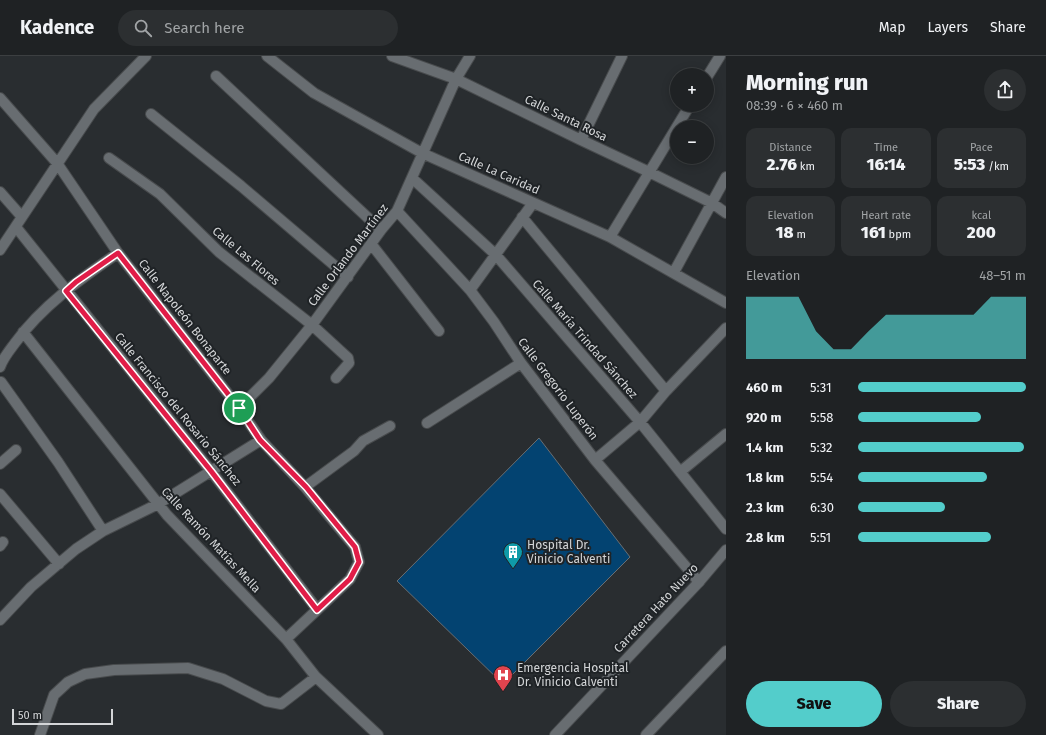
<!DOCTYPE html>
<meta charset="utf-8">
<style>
body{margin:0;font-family:"Fira Sans",sans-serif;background:#2c2f31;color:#f1f3f6;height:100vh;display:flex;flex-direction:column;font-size:15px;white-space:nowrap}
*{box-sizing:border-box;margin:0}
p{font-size:13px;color:#a1a4a6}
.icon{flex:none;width:22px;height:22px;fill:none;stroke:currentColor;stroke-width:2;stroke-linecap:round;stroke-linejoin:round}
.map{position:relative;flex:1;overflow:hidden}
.sheet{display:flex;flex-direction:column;background:#1f2224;width:320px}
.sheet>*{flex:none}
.tools{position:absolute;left:670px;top:12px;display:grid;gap:8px}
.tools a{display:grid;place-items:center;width:44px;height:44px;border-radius:50%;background:#1f2224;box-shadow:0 2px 10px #0003,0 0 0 1px #3c3f41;font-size:20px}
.scale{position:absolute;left:12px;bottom:10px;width:101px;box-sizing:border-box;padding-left:4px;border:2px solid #d3d5d7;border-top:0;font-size:11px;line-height:14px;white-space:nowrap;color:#d3d5d7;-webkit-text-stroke:3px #1f2326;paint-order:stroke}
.pin{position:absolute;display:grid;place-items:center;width:34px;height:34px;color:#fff;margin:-17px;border:2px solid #fff;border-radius:50%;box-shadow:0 1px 4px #0007}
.round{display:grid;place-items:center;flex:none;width:42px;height:42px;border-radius:21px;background:#2c2f31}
.head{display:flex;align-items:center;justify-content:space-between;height:68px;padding:0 20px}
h1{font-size:22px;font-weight:800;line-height:30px}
.figures{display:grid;grid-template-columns:repeat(3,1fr);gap:6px;height:68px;padding:4px 20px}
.figures div{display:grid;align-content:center;border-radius:10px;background:#2c2f31;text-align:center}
.figures b{font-size:17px;font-weight:800}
.figures small{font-size:11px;font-weight:400}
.figures p{font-size:11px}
.chart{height:112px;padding:8px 20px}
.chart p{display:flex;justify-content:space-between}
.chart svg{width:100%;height:72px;margin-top:4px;fill:#53cdcb;opacity:.7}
.button{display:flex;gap:8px;margin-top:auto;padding:8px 20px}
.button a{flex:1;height:46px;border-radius:24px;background:#53cdcb;color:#111;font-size:16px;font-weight:800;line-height:46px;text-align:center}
.button a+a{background:#2c2f31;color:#f1f3f6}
ul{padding:0 20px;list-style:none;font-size:13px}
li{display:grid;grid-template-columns:64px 48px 1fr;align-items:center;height:30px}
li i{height:10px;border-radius:5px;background:#53cdcb}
header{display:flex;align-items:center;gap:24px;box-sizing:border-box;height:56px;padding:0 20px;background:#1f2224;border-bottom:1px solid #3c3f41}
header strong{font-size:19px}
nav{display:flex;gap:22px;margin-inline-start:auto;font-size:14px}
.search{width:280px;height:36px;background:#2c2f31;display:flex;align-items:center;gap:10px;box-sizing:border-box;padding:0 14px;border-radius:22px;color:#a1a4a6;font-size:15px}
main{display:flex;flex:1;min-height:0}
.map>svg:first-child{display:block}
.building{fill:#034371;stroke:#696e72}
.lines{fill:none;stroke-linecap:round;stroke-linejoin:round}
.minor-casing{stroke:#484b4d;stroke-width:12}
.secondary-casing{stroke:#484b4d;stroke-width:12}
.minor{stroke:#686d71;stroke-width:10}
.secondary{stroke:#686d71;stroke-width:10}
.route-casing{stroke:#fff;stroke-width:8}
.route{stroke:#e11d48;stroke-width:5}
.labels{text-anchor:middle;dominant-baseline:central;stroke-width:4;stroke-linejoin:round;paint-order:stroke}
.street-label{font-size:12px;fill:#d3d5d7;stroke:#1f2326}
.poi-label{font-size:12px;fill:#d3d5d7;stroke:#1f2326;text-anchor:start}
</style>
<header>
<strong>Kadence</strong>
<div class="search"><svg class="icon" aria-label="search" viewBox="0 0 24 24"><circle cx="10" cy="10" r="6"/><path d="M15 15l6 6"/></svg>Search here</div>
<nav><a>Map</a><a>Layers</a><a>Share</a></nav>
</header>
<main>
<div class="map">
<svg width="726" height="679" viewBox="0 0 726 679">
<rect width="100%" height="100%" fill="#292d30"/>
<!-- building -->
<path class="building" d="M539 382 630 501 503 628 397 525Z"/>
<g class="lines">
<!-- minor casing -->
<g class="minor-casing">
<path id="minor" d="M267 0 314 37 422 97 610 181 726 247
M392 0 456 23 581 84 649 116 712 147 726 157
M216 20 381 174
M707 21 720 0
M0 42 57 107 118 197 239 352 261 384 305 431 355 491 359 506 350 523 286 583
M151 58 241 130 348 221
M581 84 622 0
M109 102 160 138 219 196 312 269 348 302 349 307 336 322
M412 122 496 199 640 366 726 473
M0 136 22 161
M397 155 470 234 494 266 521 307 595 404 699 526
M522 161 666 335
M16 171 211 415 317 553
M610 181 690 49
M372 189 439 275
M0 194 94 53 146 0
M674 216 726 121
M470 234 533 147
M23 276 167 459 286 583 316 621 378 679
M0 311C3 302 9 295 15 287 42 250 80 223 118 197
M1 326 58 406 103 475
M239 352 269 322 312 269 381 174 397 155 456 23 470 0
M427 367 521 307
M595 404 640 366 666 335 726 272
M0 408 16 394
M680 416 726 378
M305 431 354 395 363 385 390 370
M0 438 59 508
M0 490 3 486
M0 564 31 531 76 493 103 475 158 448 261 384
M40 679 54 639 68 626 85 618 114 614 188 612 223 623 266 645 281 648 316 621
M646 679 726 595"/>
</g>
<!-- secondary casing -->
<g class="secondary-casing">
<path id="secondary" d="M555 679 699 526 726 494"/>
</g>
<!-- minor -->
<use href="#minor" class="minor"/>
<!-- secondary -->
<use href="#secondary" class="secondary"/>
</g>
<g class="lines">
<!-- route casing -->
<g class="route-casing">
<path id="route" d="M118 197 239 352 260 384 306 431 355 491 359 506 350 523 317 554 211 415 66 235 76 226Z"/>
</g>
<!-- route -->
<use href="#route" class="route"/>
</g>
<!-- icons -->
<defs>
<g id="building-pin" transform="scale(1)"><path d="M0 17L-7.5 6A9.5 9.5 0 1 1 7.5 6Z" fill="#0f9aa8" stroke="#1f2326"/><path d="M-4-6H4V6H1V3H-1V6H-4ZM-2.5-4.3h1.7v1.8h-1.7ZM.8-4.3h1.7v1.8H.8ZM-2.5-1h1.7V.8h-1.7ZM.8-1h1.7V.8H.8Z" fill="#fff"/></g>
<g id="hospital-pin" transform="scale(1)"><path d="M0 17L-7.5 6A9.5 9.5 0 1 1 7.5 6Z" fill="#e0444e" stroke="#1f2326"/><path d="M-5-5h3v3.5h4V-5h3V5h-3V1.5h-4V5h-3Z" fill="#fff"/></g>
</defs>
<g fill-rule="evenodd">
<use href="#building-pin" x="513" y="496"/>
<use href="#hospital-pin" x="503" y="619"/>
</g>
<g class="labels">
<!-- street labels -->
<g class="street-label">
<text transform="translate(566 62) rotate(26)">Calle Santa Rosa</text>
<text transform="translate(499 117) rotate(24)">Calle La Caridad</text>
<text transform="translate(348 199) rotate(-53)">Calle Orlando Martínez</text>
<text transform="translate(246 200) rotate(40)">Calle Las Flores</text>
<text transform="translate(185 261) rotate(52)">Calle Napoleón Bonaparte</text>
<text transform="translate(585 283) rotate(49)">Calle María Trindad Sánchez</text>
<text transform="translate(558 333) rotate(53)">Calle Gregorio Luperón</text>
<text transform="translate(178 353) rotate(51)">Calle Francisco del Rosario Sánchez</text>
<text transform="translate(211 484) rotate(47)">Calle Ramón Matías Mella</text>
<text transform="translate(656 552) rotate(-47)">Carretera Hato Nuevo</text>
</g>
<!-- poi labels -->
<g class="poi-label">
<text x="527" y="489">Hospital Dr.<tspan x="527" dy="14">Vinicio Calventi</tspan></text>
<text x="517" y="612">Emergencia Hospital<tspan x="517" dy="14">Dr. Vinicio Calventi</tspan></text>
</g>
</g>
</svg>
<div class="tools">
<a>+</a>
<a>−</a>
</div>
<div class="scale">50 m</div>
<div class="pin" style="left:239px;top:352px;background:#1e9e55"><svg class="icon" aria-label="arrive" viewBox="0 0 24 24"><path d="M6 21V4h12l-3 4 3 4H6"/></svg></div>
</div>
<section class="sheet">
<div class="head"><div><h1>Morning run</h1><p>08:39 · 6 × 460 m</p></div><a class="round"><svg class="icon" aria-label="share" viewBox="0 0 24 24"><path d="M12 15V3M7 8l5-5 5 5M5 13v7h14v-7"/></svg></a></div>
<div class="figures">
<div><p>Distance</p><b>2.76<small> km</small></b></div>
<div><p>Time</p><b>16:14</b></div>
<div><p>Pace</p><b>5:53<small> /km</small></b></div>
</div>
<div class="figures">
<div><p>Elevation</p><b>18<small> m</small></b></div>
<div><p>Heart rate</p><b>161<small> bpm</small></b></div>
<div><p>kcal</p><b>200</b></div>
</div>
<div class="chart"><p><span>Elevation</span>48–51 m</p>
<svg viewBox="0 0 160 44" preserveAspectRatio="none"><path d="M0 44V6L10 6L20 6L30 6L40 27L50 38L60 38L70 27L80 17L90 17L100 17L110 17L120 17L130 17L140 6L150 6L160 6V44z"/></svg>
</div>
<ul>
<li><b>460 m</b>5:31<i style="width:100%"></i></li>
<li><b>920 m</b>5:58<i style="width:73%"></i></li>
<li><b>1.4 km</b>5:32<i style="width:99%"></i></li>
<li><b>1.8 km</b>5:54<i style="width:77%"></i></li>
<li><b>2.3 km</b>6:30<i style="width:52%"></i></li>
<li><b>2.8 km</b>5:51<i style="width:79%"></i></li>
</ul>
<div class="button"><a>Save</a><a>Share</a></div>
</section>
</main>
